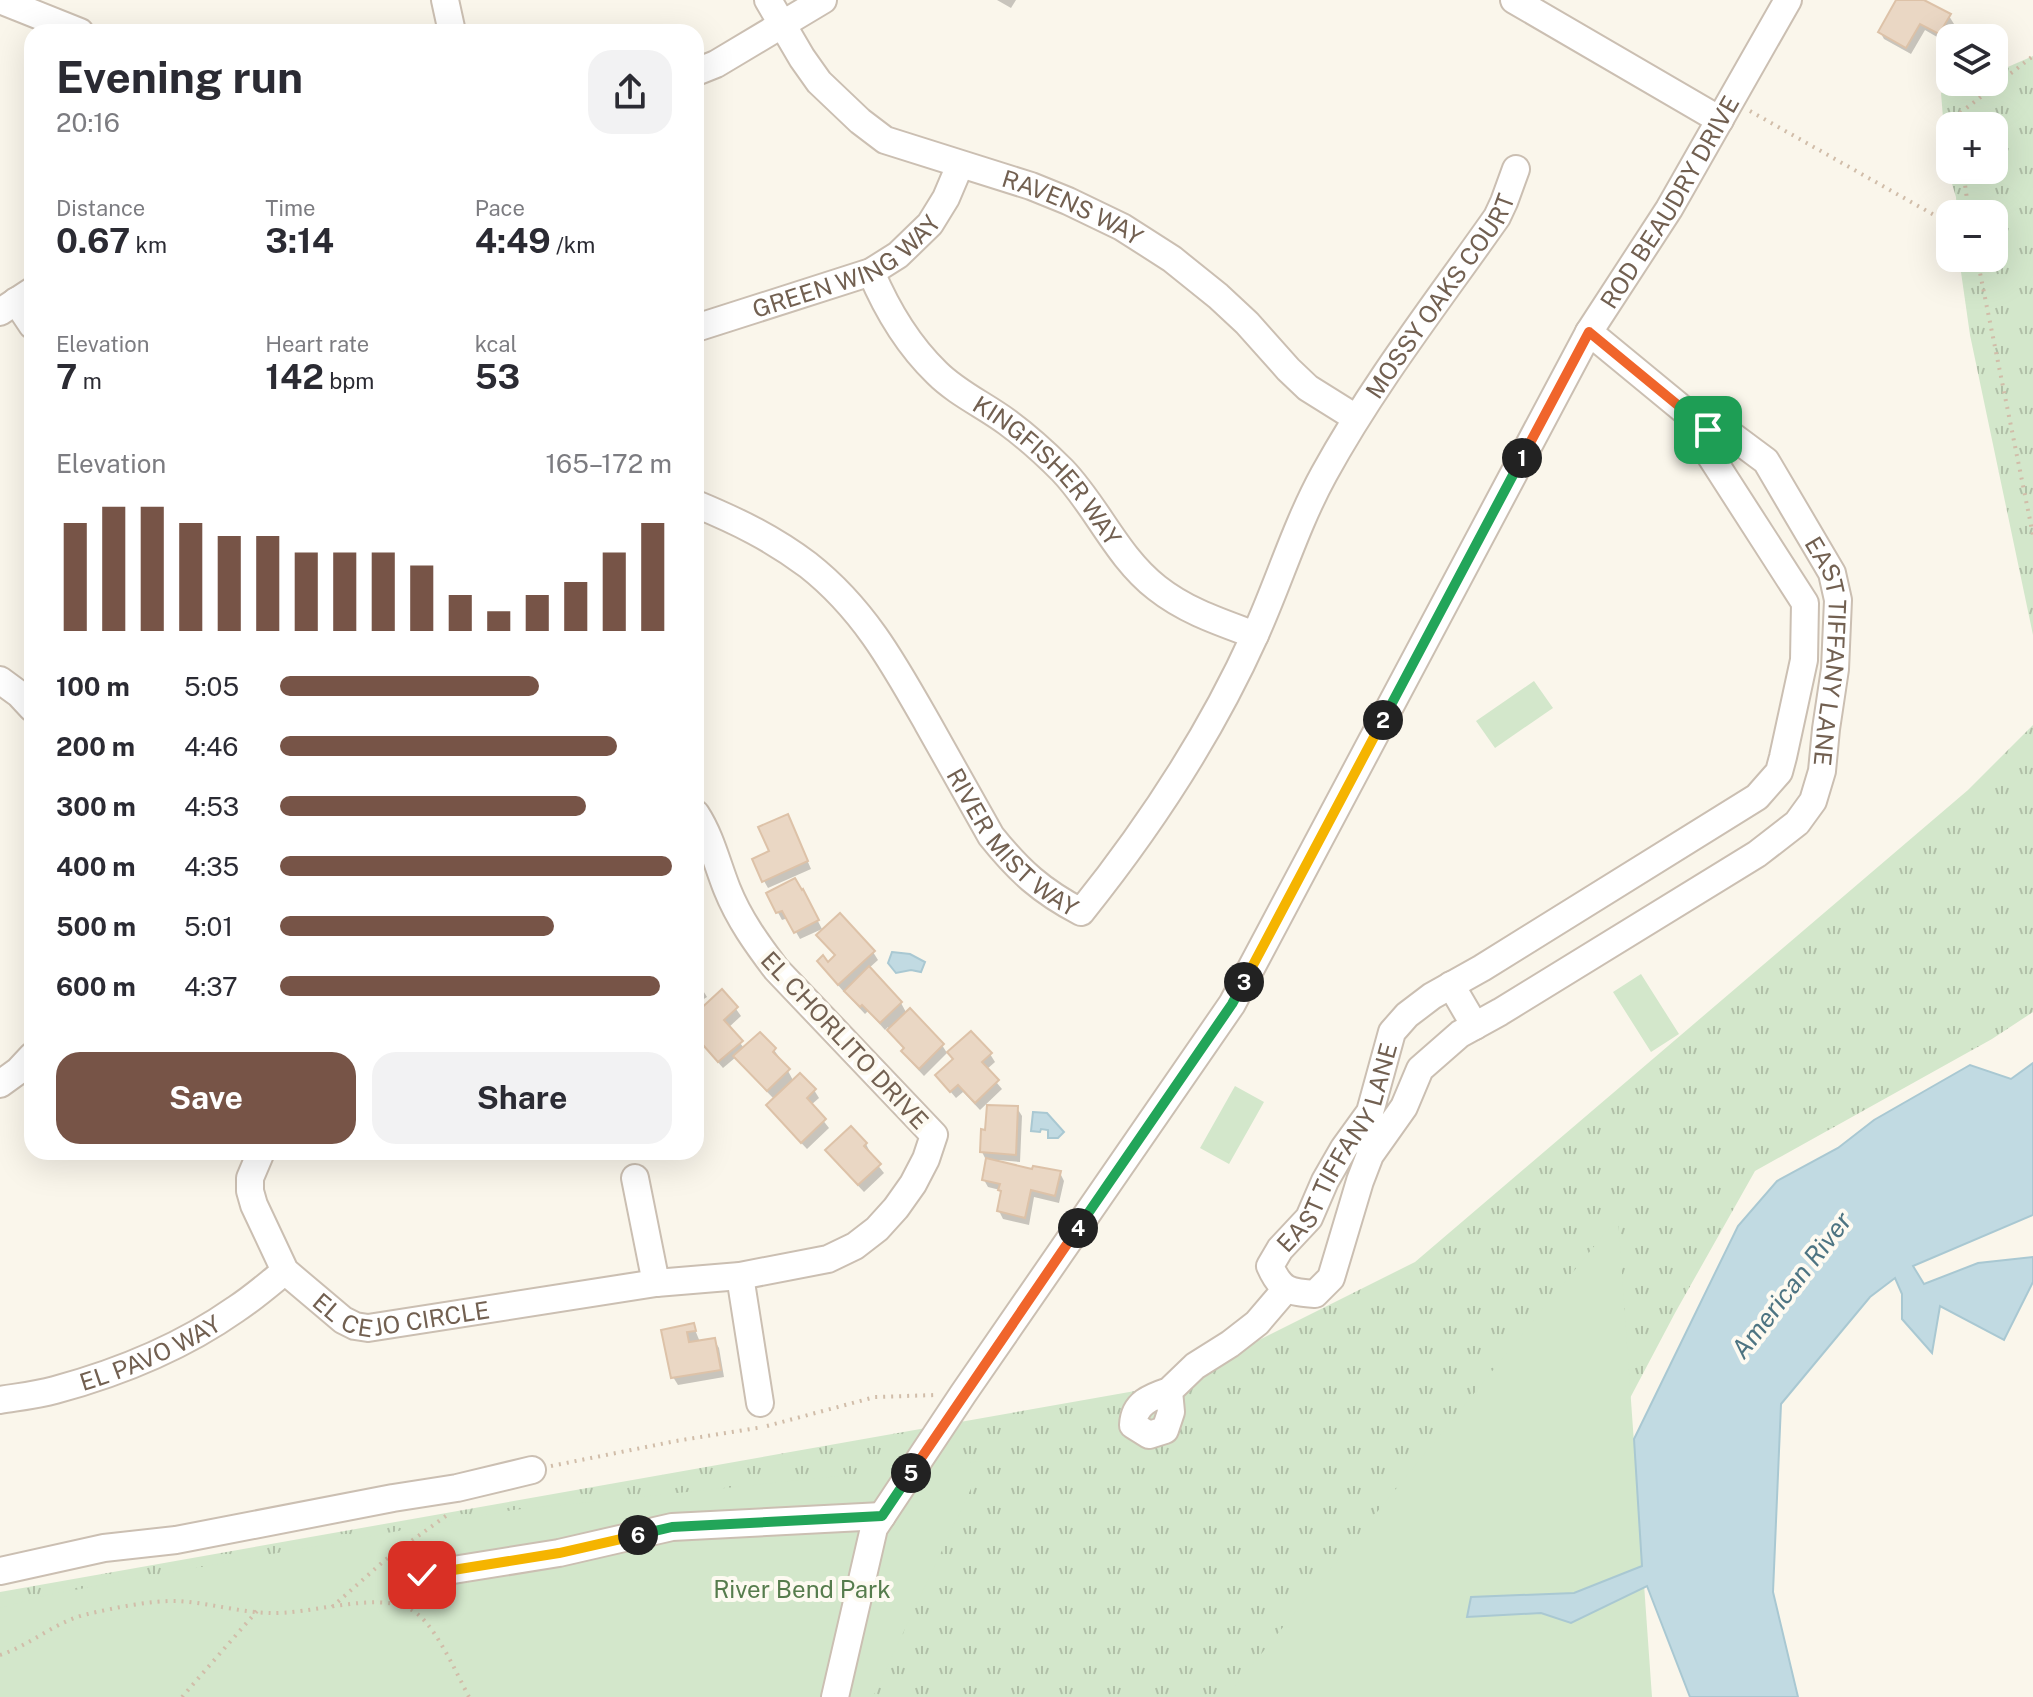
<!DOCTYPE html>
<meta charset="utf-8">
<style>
body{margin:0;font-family:"Public Sans",sans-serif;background:#f2f2f3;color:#2b2b33;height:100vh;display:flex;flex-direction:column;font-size:30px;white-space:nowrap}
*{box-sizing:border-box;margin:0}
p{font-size:26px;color:#7c7c81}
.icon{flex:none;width:44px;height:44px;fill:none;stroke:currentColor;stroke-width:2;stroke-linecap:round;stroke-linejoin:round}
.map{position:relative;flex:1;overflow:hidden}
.side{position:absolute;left:24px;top:24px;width:680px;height:1136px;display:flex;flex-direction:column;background:#fff;border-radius:24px;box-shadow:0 8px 32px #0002}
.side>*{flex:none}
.tools{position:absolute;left:1936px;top:24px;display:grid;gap:16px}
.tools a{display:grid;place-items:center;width:72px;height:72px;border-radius:16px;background:#fff;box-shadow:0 8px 32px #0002;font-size:40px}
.pin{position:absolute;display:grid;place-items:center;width:68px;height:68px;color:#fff;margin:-34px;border-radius:16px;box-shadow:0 4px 12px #0006}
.km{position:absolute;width:40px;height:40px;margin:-20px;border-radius:50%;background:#222;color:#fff;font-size:22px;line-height:40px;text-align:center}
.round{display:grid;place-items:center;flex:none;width:84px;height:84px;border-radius:24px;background:#f2f2f3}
.summary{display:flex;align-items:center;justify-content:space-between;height:136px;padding:0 32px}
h1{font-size:44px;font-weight:700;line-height:60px}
.metrics{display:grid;grid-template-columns:repeat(3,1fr);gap:12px;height:136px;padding:8px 32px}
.metrics div{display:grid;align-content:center}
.metrics b{font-size:34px;font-weight:700}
.metrics small{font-size:22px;font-weight:400}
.metrics p{font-size:22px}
.chart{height:224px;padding:16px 32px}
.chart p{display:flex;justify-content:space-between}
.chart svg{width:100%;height:144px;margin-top:8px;stroke:#775447;stroke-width:6}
.primary-button{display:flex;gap:16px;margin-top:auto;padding:16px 32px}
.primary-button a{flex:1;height:92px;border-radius:24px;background:#775447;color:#fff;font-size:32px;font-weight:700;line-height:92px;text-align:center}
.primary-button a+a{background:#f2f2f3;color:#2b2b33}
ul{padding:0 32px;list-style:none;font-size:26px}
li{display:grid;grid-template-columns:128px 96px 1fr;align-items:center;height:60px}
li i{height:20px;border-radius:10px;background:#775447}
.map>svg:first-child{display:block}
.grass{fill:url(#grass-tufts);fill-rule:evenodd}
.park{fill:#d3e7cb}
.water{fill:#c1dae2;stroke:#a9c8d2;stroke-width:2}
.shadow{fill:#0003}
.building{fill:#ead7c4;stroke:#ddc2a8;stroke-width:2}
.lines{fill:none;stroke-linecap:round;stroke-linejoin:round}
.minor-casing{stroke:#cbbfb2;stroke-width:30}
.path{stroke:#d1bda9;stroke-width:4;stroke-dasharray:2 6;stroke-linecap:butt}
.minor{stroke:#fff;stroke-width:26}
.split-1-casing{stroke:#fff;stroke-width:16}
.split-2-casing{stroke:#fff;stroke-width:16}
.split-3-casing{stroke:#fff;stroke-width:16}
.split-4-casing{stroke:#fff;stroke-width:16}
.split-5-casing{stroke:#fff;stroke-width:16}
.split-6-casing{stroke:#fff;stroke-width:16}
.split-7-casing{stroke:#fff;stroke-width:16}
.split-1{stroke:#f0652b;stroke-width:10}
.split-2{stroke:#22a559;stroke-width:10}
.split-3{stroke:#f5b400;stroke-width:10}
.split-4{stroke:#22a559;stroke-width:10}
.split-5{stroke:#f0652b;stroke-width:10}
.split-6{stroke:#22a559;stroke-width:10}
.split-7{stroke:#f5b400;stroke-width:10}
.labels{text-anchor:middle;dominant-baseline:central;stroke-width:8;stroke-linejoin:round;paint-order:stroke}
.street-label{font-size:24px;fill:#726051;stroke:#fdfaf1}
.park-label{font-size:24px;fill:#567c4d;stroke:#fdfaf1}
.water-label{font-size:26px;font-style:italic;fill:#4d7482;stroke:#fdfaf1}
</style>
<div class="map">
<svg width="2033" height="1697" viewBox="0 0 2033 1697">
<defs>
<pattern id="grass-tufts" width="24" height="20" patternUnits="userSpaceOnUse" patternTransform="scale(2)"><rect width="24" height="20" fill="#d3e7cb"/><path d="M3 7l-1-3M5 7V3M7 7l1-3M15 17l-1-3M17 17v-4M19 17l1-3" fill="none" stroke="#b0bfa7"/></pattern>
</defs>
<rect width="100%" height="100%" fill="#faf6eb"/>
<!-- grass -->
<path class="grass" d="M2033 56V635L1970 335 1959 258H1994V214H1957L1956 197 1947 167 1941 93 1969 82H1994V73ZM1950 126H1994V170H1950Z
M2033 725V1012L1992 1039 1755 1171 1675 1313 1472 1697H0V1592L1169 1385 1415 1262 1968 790Z"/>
<!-- park -->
<path class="park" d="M1534 681 1553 708 1495 748 1476 721Z
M1641 974 1679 1034 1651 1052 1613 992Z
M1235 1086 1264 1102 1229 1164 1200 1148Z
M1618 1217 1652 1697H1226Z
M984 1461 873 1697H0V1608L47 1595 513 1510Z"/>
<!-- water -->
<path class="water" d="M892 952 910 954 925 962 921 972 911 970 896 973 888 963Z
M2033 1063V1215L1913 1266 1924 1284 1978 1263 2033 1257V1282L2004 1340 1940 1306 1932 1353 1902 1319V1294L1895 1278 1870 1297 1781 1404 1773 1592 1798 1697H1690L1647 1586 1571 1623 1541 1613 1467 1617 1471 1597 1574 1593 1642 1566 1634 1439 1738 1226 1777 1181 1838 1148 1874 1120 1970 1065 2011 1079Z
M1033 1112 1047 1113 1064 1132 1058 1138H1048V1130L1041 1129 1040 1132 1031 1131Z"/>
<!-- shadow -->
<path class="shadow" d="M997 0H1016L1011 8Z
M1898 0H1920L1949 16 1954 24 1944 41 1925 30 1911 54 1884 39 1880 32Z
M792 825 811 869 768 888 764 881 772 852Z
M803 892 822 929 800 939 788 918 782 920 768 894Z
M819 936 873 952 878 960 868 969 901 1003 907 1014 942 1045 947 1053 924 1076 908 1059 904 1051 905 1050 894 1038 888 1027 885 1030 868 1011 865 1014 851 999 846 990 844 992 824 969 819 961 828 965 836 957Z
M696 957 704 971 696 975Z
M696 979 707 997 696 1004Z
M736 1009 741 1016 728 1028 744 1048 774 1050 779 1057 777 1059 788 1071 794 1082 814 1090 819 1098 811 1105 829 1128 807 1149 773 1113 769 1106 775 1100 740 1064 736 1057 723 1068 696 1037V1015Z
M990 1054 995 1062 986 1070 1002 1089 980 1110 963 1092 956 1098 937 1076Z
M1017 1108 1022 1116 1020 1162 998 1160 997 1163 1033 1172 1060 1173 1064 1181 1059 1203 1034 1197 1029 1225 1003 1219 999 1211 1002 1194 1000 1190 988 1187 984 1180 986 1160 982 1152Z
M866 1144 870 1152 868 1153 884 1173 864 1192 832 1158 827 1150Z
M693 1325 700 1342 714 1340 719 1348 724 1377 678 1385 673 1377 663 1331Z"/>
<!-- building -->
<path class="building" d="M1896 0H1924L1951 14 1939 34 1920 24 1906 48 1878 32Z
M788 814 808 861 762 882 752 859 769 851 758 827Z
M795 878 802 890 803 889 819 920 794 933 782 911 776 913 766 893Z
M840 913 875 951 838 985 817 961 823 955 828 962 835 955 816 935Z
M869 966 902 1002 880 1023 862 1005 860 1007 844 991Z
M722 989 738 1007 724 1020 743 1041 718 1062 696 1037V1013Z
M910 1008 944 1044 919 1069 901 1051 904 1048 887 1030Z
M971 1031 992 1053 982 1062 999 1080 975 1103 958 1085 950 1092 935 1075 953 1059 947 1052Z
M760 1032 776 1048 773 1052 790 1069 767 1091 733 1056Z
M800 1073 816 1089 807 1098 826 1119 801 1143 766 1105Z
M987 1105 1018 1106 1016 1155 980 1152 981 1129 985 1130Z
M851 1126 867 1143 864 1146 881 1164 858 1185 825 1150Z
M986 1158 1032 1169 1033 1166 1061 1171 1055 1196 1031 1190 1025 1218 997 1211 1001 1191 998 1190 1000 1184 982 1180Z
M694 1323 696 1331 687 1332 689 1342 715 1338 721 1370 671 1378 661 1330Z"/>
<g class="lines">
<!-- minor casing -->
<g class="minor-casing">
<g id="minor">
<path d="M0 0 80 32"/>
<path d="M445 0 452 32"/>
<path id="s1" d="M768 0 802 58 819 82 860 121 885 140 1031 186 1068 201 1122 227 1172 259 1218 296 1247 323 1288 369 1308 388 1356 418"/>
<path d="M1514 0 1720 120"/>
<path d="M696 72 716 64 823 0"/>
<path id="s2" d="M871 272C887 310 907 344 937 373 957 393 984 405 1007 422 1026 436 1045 453 1062 470 1097 506 1116 556 1157 588 1186 611 1220 622 1255 635"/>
<path d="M16 301 32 325"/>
<path d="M0 312 32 291"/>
<path id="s3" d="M696 328 871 272 898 255 930 224 946 198 960 165"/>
<path id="s4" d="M1589 332 1708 430 1723 429 1766 461 1832 573 1838 600 1835 669 1826 729 1822 771 1813 801 1797 823 1757 854 1500 1012 1460 1034 1420 1069 1404 1107 1370 1155 1360 1181 1331 1278 1315 1294C1289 1292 1281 1291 1270 1266L1280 1249 1309 1218 1325 1181 1344 1148 1370 1112 1392 1032 1407 1015 1432 996 1482 968 1757 797 1779 772 1783 757 1804 660 1805 603 1704 446 1708 430"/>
<path id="s5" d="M696 504C737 521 772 538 808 565 864 609 894 664 928 724 949 762 970 799 991 836 1019 871 1041 891 1081 912 1150 826 1210 735 1255 635 1279 582 1296 525 1324 474 1374 383 1438 301 1497 217L1504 202 1516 169"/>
<path d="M0 680 19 694 32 708"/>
<path d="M1451 985 1475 1026"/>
<path d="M0 1084 18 1071 32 1056"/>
<path id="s6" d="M261 1152 250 1178V1191L254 1205 285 1271 343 1320 355 1326 368 1328 656 1283 740 1276 828 1259 855 1246 877 1229 896 1208 913 1184 926 1159 934 1135 776 969C757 944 739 919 727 889 717 864 711 837 696 814"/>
<path d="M635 1178 656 1283"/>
<path d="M740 1276 760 1403"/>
<path d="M1169 1391C1151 1397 1134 1403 1133 1425L1149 1435 1165 1430 1171 1412 1169 1391 1195 1366 1230 1344 1257 1323 1286 1289"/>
<path id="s7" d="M0 1400C18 1397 37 1395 55 1390 118 1373 182 1347 236 1309 253 1298 269 1284 285 1271"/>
<path d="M0 1571 104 1548 176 1540 393 1498 457 1488 532 1470"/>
<path d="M422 1575 559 1553 672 1527 882 1516"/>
<path id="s8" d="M835 1697 874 1528 963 1394 1232 1004 1589 332 1669 209 1788 0"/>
</g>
</g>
<!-- path -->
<path class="path" d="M1750 111 1950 224
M1957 126 1955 117 2033 56
M1963 170 1969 214
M1977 258 2033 535
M767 1426 875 1397 935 1395
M551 1466 676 1441 763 1427
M332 1607 385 1560 450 1513
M0 1655C31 1645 56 1621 88 1614 113 1608 153 1600 178 1601 209 1603 239 1612 269 1613 308 1615 373 1592 408 1608 433 1618 456 1673 469 1697
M182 1697 257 1611"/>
<!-- minor -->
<use href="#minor" class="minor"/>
</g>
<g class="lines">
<!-- split-1 casing -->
<g class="split-1-casing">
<path id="split-1" d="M1522 458 1589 332 1708 430"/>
</g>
<!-- split-2 casing -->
<g class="split-2-casing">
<path id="split-2" d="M1383 720 1522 458"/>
</g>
<!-- split-3 casing -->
<g class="split-3-casing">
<path id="split-3" d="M1244 982 1383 720"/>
</g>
<!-- split-4 casing -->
<g class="split-4-casing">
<path id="split-4" d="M1078 1228 1232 1004 1244 982"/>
</g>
<!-- split-5 casing -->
<g class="split-5-casing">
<path id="split-5" d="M911 1473 1078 1228"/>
</g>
<!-- split-6 casing -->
<g class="split-6-casing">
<path id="split-6" d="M638 1535 672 1527 882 1516 911 1473"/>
</g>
<!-- split-7 casing -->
<g class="split-7-casing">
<path id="split-7" d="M422 1575 559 1553 638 1535"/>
</g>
<!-- split-1 -->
<use href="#split-1" class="split-1"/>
<!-- split-2 -->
<use href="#split-2" class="split-2"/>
<!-- split-3 -->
<use href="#split-3" class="split-3"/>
<!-- split-4 -->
<use href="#split-4" class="split-4"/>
<!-- split-5 -->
<use href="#split-5" class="split-5"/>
<!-- split-6 -->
<use href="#split-6" class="split-6"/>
<!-- split-7 -->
<use href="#split-7" class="split-7"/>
</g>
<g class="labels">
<!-- street labels -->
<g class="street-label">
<text stroke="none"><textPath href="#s8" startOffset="1722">ROD BEAUDRY DRIVE</textPath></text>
<text stroke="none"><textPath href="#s1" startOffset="384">RAVENS WAY</textPath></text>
<text stroke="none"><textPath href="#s3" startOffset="164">GREEN WING WAY</textPath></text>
<text stroke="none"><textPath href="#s5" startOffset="1292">MOSSY OAKS COURT</textPath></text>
<text stroke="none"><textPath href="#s2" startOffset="270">KINGFISHER WAY</textPath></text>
<text stroke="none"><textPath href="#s4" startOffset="430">EAST TIFFANY LANE</textPath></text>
<text stroke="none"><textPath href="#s5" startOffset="476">RIVER MIST WAY</textPath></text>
<text transform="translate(845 1040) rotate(47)">EL CHORLITO DRIVE</text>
<text stroke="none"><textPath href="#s4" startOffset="1510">EAST TIFFANY LANE</textPath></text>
<text stroke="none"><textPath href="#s6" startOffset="262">EL CEJO CIRCLE</textPath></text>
<text stroke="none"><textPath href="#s7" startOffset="158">EL PAVO WAY</textPath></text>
</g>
<!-- park labels -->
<g class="park-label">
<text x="802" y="1589">River Bend Park</text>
</g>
<!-- water labels -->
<g class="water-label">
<text transform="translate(1791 1285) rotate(-52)">American River</text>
</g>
</g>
</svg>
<div class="tools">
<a><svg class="icon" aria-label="layers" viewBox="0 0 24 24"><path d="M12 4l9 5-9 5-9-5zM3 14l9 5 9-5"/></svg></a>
<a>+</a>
<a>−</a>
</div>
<div class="pin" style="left:1708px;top:430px;background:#1e9e55"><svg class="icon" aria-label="arrive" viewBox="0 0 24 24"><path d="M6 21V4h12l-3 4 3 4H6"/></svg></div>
<div class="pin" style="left:422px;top:1575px;background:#d93025"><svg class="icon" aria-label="check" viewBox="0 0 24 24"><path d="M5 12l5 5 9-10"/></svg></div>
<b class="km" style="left:1522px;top:458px">1</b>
<b class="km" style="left:1383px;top:720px">2</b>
<b class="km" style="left:1244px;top:982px">3</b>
<b class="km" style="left:1078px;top:1228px">4</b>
<b class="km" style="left:911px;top:1473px">5</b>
<b class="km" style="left:638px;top:1535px">6</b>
<section class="side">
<div class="summary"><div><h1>Evening run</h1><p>20:16</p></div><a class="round"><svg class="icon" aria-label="share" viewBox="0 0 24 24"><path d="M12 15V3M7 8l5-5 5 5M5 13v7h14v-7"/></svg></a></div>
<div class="metrics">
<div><p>Distance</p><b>0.67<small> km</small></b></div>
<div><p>Time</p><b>3:14</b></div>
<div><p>Pace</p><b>4:49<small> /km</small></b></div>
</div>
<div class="metrics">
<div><p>Elevation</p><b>7<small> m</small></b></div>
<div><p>Heart rate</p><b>142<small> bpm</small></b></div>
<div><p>kcal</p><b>53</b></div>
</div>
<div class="chart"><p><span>Elevation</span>165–172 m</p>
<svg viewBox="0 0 160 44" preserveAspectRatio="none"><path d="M5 44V11M15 44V6M25 44V6M35 44V11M45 44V15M55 44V15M65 44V20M75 44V20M85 44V20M95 44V24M105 44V33M115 44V38M125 44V33M135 44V29M145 44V20M155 44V11"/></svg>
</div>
<ul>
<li><b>100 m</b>5:05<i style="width:66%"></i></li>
<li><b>200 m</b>4:46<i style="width:86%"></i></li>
<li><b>300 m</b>4:53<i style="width:78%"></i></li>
<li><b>400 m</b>4:35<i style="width:100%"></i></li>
<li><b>500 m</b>5:01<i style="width:70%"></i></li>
<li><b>600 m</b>4:37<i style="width:97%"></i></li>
</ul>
<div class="primary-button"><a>Save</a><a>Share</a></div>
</section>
</div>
